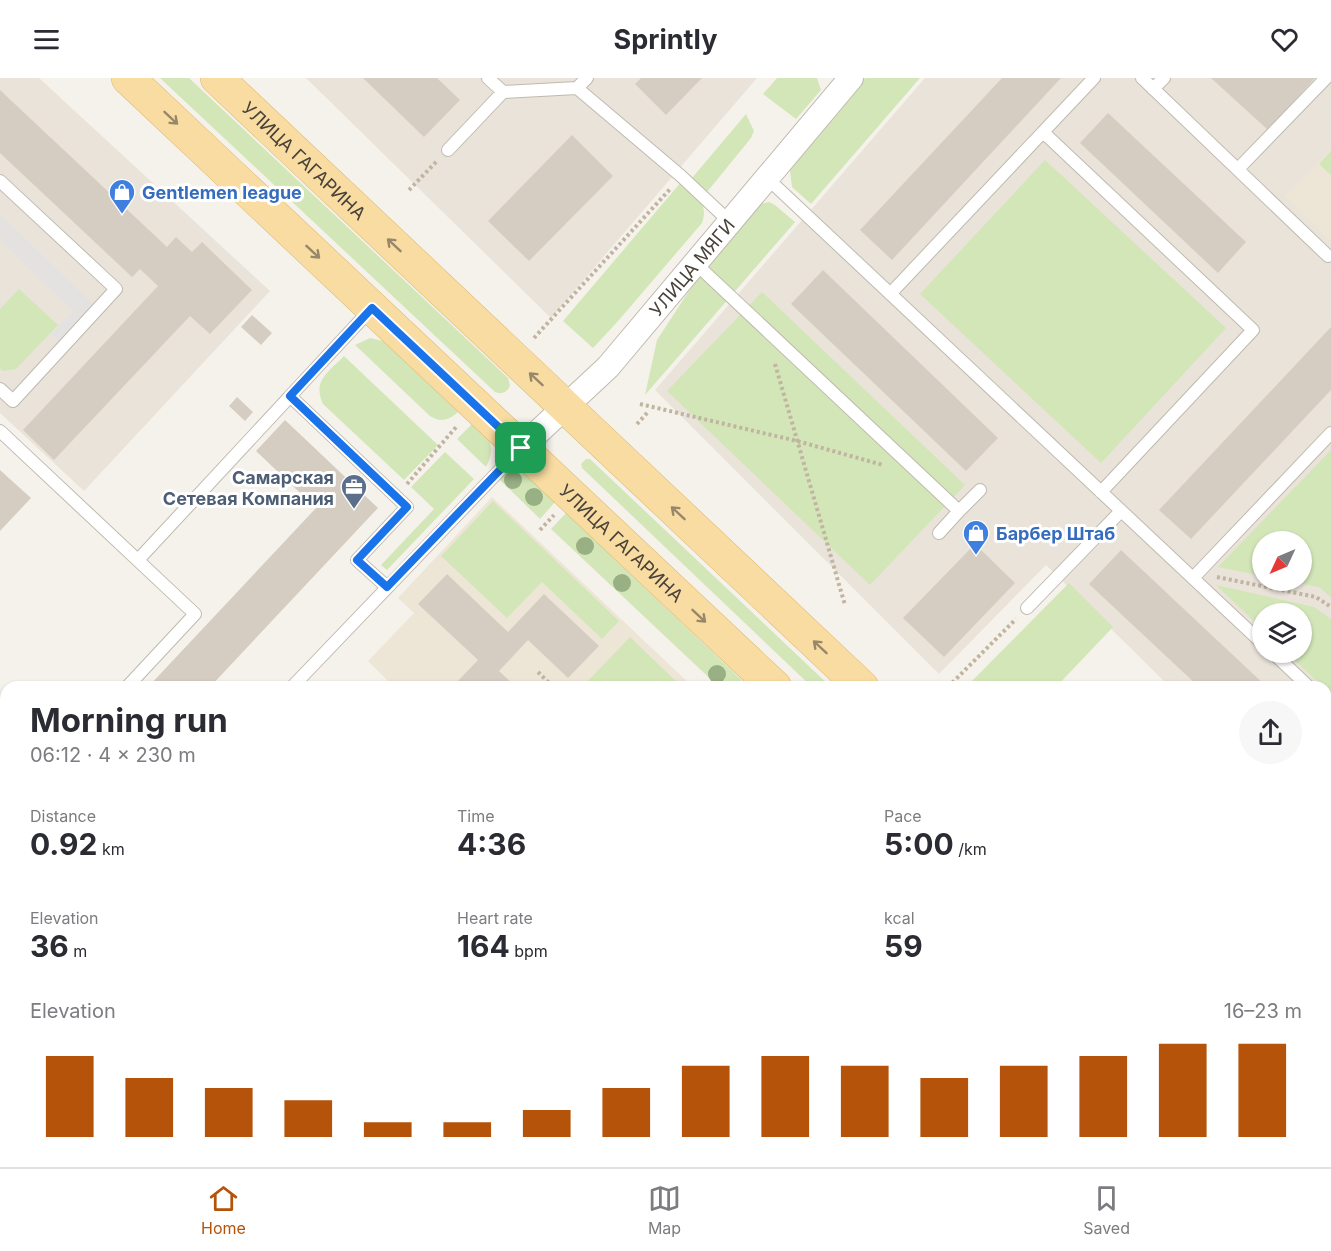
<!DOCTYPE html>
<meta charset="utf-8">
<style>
body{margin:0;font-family:Inter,sans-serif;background:#f7f7f7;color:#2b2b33;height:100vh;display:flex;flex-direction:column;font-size:22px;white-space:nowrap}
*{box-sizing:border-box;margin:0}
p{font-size:20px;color:#7c7c81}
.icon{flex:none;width:33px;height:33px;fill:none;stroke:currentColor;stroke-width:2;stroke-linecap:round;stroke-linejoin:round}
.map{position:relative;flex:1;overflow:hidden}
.drawer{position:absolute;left:0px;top:603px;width:1332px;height:486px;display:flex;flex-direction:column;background:#fff;border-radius:18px 18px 0 0;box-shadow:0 2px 4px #0004}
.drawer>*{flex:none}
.needle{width:39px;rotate:226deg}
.fabs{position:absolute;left:1252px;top:453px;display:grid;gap:12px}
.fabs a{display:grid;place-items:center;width:60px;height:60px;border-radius:50%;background:#fff;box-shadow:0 2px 4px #0004;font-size:30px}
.pin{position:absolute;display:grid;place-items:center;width:51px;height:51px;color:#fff;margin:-26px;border-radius:12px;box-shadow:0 3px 9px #0006}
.round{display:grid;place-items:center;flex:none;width:63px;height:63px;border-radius:32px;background:#f7f7f7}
.headline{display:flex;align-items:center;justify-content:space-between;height:102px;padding:0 30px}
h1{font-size:33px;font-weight:700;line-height:45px}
.figures{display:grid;grid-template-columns:repeat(3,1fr);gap:9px;height:102px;padding:6px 30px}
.figures div{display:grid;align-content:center}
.figures b{font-size:30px;font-weight:700}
.figures small{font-size:16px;font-weight:400}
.figures p{font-size:16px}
.chart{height:168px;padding:12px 30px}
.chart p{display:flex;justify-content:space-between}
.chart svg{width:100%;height:108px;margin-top:6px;stroke:#b45309;stroke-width:6}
header{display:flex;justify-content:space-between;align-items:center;height:78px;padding:0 30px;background:#fff;font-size:27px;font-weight:700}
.menu{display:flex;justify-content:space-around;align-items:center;height:84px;border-top:2px solid #e1e1e2;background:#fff;font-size:16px;color:#7c7c81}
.menu a{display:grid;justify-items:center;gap:3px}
.menu .selected{color:#b45309}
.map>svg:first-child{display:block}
.residential{fill:#e9e3da;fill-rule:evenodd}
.industrial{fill:#e5e1dd}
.education{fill:#ede6d7}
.green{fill:#d3e6b8}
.parking{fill:#e4e2e0}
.building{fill:#d6cdc2}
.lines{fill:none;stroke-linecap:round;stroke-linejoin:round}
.service-casing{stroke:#c0b9af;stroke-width:14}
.minor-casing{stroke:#c0b9af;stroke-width:26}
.primary-casing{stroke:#deb871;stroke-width:34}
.path{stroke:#c1b4a1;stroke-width:4;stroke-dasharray:3 3;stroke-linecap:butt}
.service{stroke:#fff;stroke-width:12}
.minor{stroke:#fff;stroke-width:24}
.primary{stroke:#f8dca1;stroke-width:33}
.tree{fill:#99af84}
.oneway{stroke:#988768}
.route-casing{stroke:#fff;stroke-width:12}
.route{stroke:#1a73e8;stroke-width:8}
.labels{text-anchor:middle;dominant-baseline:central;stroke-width:6;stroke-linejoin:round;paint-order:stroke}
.street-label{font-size:18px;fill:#49423a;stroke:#fff}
.shop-label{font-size:18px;font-weight:bold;fill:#366cbe;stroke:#fff;text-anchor:start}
.service-label{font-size:18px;font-weight:bold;fill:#4e5e75;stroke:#fff;text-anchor:end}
</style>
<header><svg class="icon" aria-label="menu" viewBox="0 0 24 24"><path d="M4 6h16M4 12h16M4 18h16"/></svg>Sprintly<svg class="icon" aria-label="heart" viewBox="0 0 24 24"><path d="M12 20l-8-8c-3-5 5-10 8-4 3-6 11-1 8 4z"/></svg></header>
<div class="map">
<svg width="1331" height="1089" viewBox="0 0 1331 1089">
<rect width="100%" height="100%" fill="#f5f2ec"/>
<!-- residential -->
<path class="residential" d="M0 0H39L270 213 84 413 0 335Z
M306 0H757L551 240Z
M925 0H1331V768L1326 764V609H1170L1046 487 939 596 655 312ZM1263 464H1302V502H1263ZM1263 536H1302V574H1263Z
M1194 1083H1236L1242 1089H1189Z"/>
<!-- industrial -->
<path class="industrial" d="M6 1068V1083H183L177 1089H0V1074Z
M234 1083H305L299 1089H231L230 1087Z"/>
<!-- education -->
<path class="education" d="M1331 71V163L1285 118Z
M492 419 693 609H394L368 583 414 535 398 520Z
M679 1083H1111L1106 1089H685Z"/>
<!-- green -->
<path class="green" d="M160 0H189L508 300 510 307C508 314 502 317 495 314Z
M777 0H817L821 12 796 41 763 16Z
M865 0H920L811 126 792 109 790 93 796 81Z
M746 36 754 53 751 60 707 114 692 100Z
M1331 73V97L1319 86Z
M1045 82 1226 250 1101 385 920 216Z
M682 103C696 116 709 125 702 145L619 242 593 270 563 243Z
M769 124 775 127 795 144 645 317 657 262 687 216 726 164 751 134 761 126Z
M19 211 58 247 16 291 3 293 0 290V231Z
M762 214 965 407 870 507 667 313Z
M370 260 383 263 458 334C449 342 441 345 430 338L355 267Z
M344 278 438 367 404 402 323 326C312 302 329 294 344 278Z
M472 346C488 360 498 366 486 389L457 361Z
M1331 372V519L1319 509 1285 503 1302 502V464H1263V498L1218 489Z
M445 374 474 401 387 492 381 487 434 431 411 409Z
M586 381H590L831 609H812L582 390 581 386Z
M510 389 521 392 555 424 540 441 498 400Z
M493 423 619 543 602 561 542 504 507 540 441 478Z
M566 435 749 609H719L551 451Z
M1069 505 1113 549 1056 609H966Z
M1216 507 1314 529 1331 541V616L1326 609H1323L1287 575 1302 574V536H1263V552Z
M630 559 682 609H582Z
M316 1083H483L484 1089H309Z
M807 1083H881L887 1089H813Z
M1059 1083H1106L1101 1089H1053Z"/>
<!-- parking -->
<path class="parking" d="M0 136 94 227 59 264 51 256 73 233 0 162Z
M935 1083H996L1002 1089H933L931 1087Z"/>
<!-- building -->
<path class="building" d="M363 0H437L460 22 424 59Z
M641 0H702L666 37 635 6Z
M1002 0H1061L892 182 860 152Z
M1211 0H1315L1268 52Z
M0 12 167 169 176 159 192 174 202 164 252 212 210 256 190 238 54 382 23 352 158 208 140 191 132 199 0 75Z
M1108 35 1246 164 1218 195 1080 65Z
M572 57 613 98 529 183 488 143Z
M823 192 998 360 966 393 791 226Z
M252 237 272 255 261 267 241 249Z
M1331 249V312L1191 461 1159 432Z
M237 319 253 334 245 343 229 328Z
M285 342 378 430 210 609H148L316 430 256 373Z
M0 392 31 420 0 453Z
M975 466 1015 505 944 579 903 540Z
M1121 472 1267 609H1199L1089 506Z
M447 496 508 554 544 516 599 568 568 600 528 562 499 593 516 609H452L478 582 418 526Z
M1326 664 1331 669V733L1326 728Z
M6 752V811L0 817V759Z
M1331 845V870L1326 865V850Z
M1328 925 1331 928V957L1326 952V927Z
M6 1004V1056L0 1062V1010Z
M753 1083H797L803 1089H748Z
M1020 1083H1042L1036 1089H1026Z
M1170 1083H1190L1185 1089H1176Z"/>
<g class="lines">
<!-- service casing -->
<g class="service-casing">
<path id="service" d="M488 0 503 14 577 10 587 0
M1142 0 1328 178
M577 10 681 98 730 144
M1153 11 1164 0
M1043 54 1094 0
M448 72 503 14
M1238 91 1326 0
M767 100 1263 566
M0 103 116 211 13 323 0 311
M695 185 959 433 939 455
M891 215 1043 54 1253 252 1101 414
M290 318 407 429 357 482 387 509
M0 353 195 536 127 609
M959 433 980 412
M138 482 372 230
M1193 500 1331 355
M1027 530 1121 433
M1272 574 1309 609
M292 609 520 371
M1326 625 1331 630
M0 732 6 725
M1326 815 1331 810
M0 961 6 967
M1326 1029 1331 1023
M665 1083 672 1089
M902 1083 908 1089
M201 1089 207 1083"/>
</g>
<!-- minor casing -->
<g class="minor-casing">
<g id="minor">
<path id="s1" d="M521 370 608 289 851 0"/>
<path d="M1149 1089 1153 1083"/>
</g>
</g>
<!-- primary casing -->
<g class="primary-casing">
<g id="primary">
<path id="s2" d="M128 0 775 609"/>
<path id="s3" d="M217 0 862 609"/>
<path d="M1326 1046 1331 1050"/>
<path d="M1279 1083 1285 1089"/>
</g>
</g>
<!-- path -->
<path class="path" d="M409 112 437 83
M534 260 671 110
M775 286 845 527
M640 326 797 363 883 387
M637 346 648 334
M407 406 457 348
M540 452 554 437
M1217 499 1316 519 1331 529
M538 594 553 609
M948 609 1016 541
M1326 775 1331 774
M1326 889 1331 894"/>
<!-- service -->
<use href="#service" class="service"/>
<!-- minor -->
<use href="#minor" class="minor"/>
<!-- primary -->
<use href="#primary" class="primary"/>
</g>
<!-- trees -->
<g class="tree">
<circle cx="513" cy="402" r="9"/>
<circle cx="534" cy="419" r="9"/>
<circle cx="585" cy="468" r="9"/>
<circle cx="622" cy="505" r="9"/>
<circle cx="717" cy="596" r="9"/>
</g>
<!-- one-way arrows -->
<defs><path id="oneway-shaft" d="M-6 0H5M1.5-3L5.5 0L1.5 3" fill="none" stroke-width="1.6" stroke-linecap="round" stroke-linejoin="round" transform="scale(1.5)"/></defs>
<g class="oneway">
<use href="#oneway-shaft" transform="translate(171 40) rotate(43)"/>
<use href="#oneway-shaft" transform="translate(394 167) rotate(-137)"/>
<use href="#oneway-shaft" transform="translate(313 174) rotate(43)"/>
<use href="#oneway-shaft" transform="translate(536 301) rotate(-137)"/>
<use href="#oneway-shaft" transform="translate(678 435) rotate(-137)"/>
<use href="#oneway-shaft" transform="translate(699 538) rotate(43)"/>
<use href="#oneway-shaft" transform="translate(820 569) rotate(-137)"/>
</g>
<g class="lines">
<!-- route casing -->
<g class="route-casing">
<path id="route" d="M372 230 521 370 387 509 357 482 407 429 290 318Z"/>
</g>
<!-- route -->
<use href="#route" class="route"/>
</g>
<!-- icons -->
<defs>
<g id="shop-pin" transform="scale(1.35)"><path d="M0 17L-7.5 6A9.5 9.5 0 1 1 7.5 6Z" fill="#3f7fe0" stroke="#fff"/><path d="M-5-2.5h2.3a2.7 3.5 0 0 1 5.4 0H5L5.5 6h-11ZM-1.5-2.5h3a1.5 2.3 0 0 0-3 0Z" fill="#fff"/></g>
<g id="office-pin" transform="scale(1.35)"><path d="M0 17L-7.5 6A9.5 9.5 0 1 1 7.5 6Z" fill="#5c6f8a" stroke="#fff"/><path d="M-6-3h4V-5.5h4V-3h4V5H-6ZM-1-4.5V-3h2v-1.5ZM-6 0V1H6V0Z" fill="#fff"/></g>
</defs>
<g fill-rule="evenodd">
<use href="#shop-pin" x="122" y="114"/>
<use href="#office-pin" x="354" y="409"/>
<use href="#shop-pin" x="976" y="455"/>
</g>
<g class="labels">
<!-- street labels -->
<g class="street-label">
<text stroke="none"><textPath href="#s3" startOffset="120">УЛИЦА ГАГАРИНА</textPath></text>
<text stroke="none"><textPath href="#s1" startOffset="249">УЛИЦА МЯГИ</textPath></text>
<text stroke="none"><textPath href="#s2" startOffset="678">УЛИЦА ГАГАРИНА</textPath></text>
</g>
<!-- shop labels -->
<g class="shop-label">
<text x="142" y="114">Gentlemen league</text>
<text x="996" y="455">Барбер Штаб</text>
</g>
<!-- service labels -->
<g class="service-label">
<text x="334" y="399">Самарская<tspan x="334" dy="21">Сетевая Компания</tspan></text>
</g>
</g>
</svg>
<div class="fabs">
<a><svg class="needle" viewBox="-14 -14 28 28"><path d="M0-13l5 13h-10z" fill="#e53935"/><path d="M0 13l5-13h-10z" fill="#7c7c81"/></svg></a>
<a><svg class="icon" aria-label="layers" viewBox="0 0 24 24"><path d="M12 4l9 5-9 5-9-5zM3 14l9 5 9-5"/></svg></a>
</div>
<div class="pin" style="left:521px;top:370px;background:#1e9e55"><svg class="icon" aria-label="arrive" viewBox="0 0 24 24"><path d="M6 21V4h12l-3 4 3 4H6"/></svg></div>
<section class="drawer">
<div class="headline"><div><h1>Morning run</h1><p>06:12 · 4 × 230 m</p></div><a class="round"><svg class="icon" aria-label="share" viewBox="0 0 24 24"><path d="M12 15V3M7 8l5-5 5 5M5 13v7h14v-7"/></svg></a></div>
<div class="figures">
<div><p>Distance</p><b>0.92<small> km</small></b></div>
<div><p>Time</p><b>4:36</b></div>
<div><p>Pace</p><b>5:00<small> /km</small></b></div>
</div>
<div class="figures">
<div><p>Elevation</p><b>36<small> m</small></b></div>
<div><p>Heart rate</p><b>164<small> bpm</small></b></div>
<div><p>kcal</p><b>59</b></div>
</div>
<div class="chart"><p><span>Elevation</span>16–23 m</p>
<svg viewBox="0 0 160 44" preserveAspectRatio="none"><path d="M5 44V11M15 44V20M25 44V24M35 44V29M45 44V38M55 44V38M65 44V33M75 44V24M85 44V15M95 44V11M105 44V15M115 44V20M125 44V15M135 44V11M145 44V6M155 44V6"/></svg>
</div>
</section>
</div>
<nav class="menu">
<a class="selected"><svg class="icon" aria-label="home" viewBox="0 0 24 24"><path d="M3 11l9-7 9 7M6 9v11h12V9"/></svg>Home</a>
<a><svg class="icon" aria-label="map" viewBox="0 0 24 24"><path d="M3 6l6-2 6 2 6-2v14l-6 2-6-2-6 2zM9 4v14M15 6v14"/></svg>Map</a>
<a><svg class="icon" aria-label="saved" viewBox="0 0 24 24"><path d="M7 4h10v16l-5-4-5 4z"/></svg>Saved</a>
</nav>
